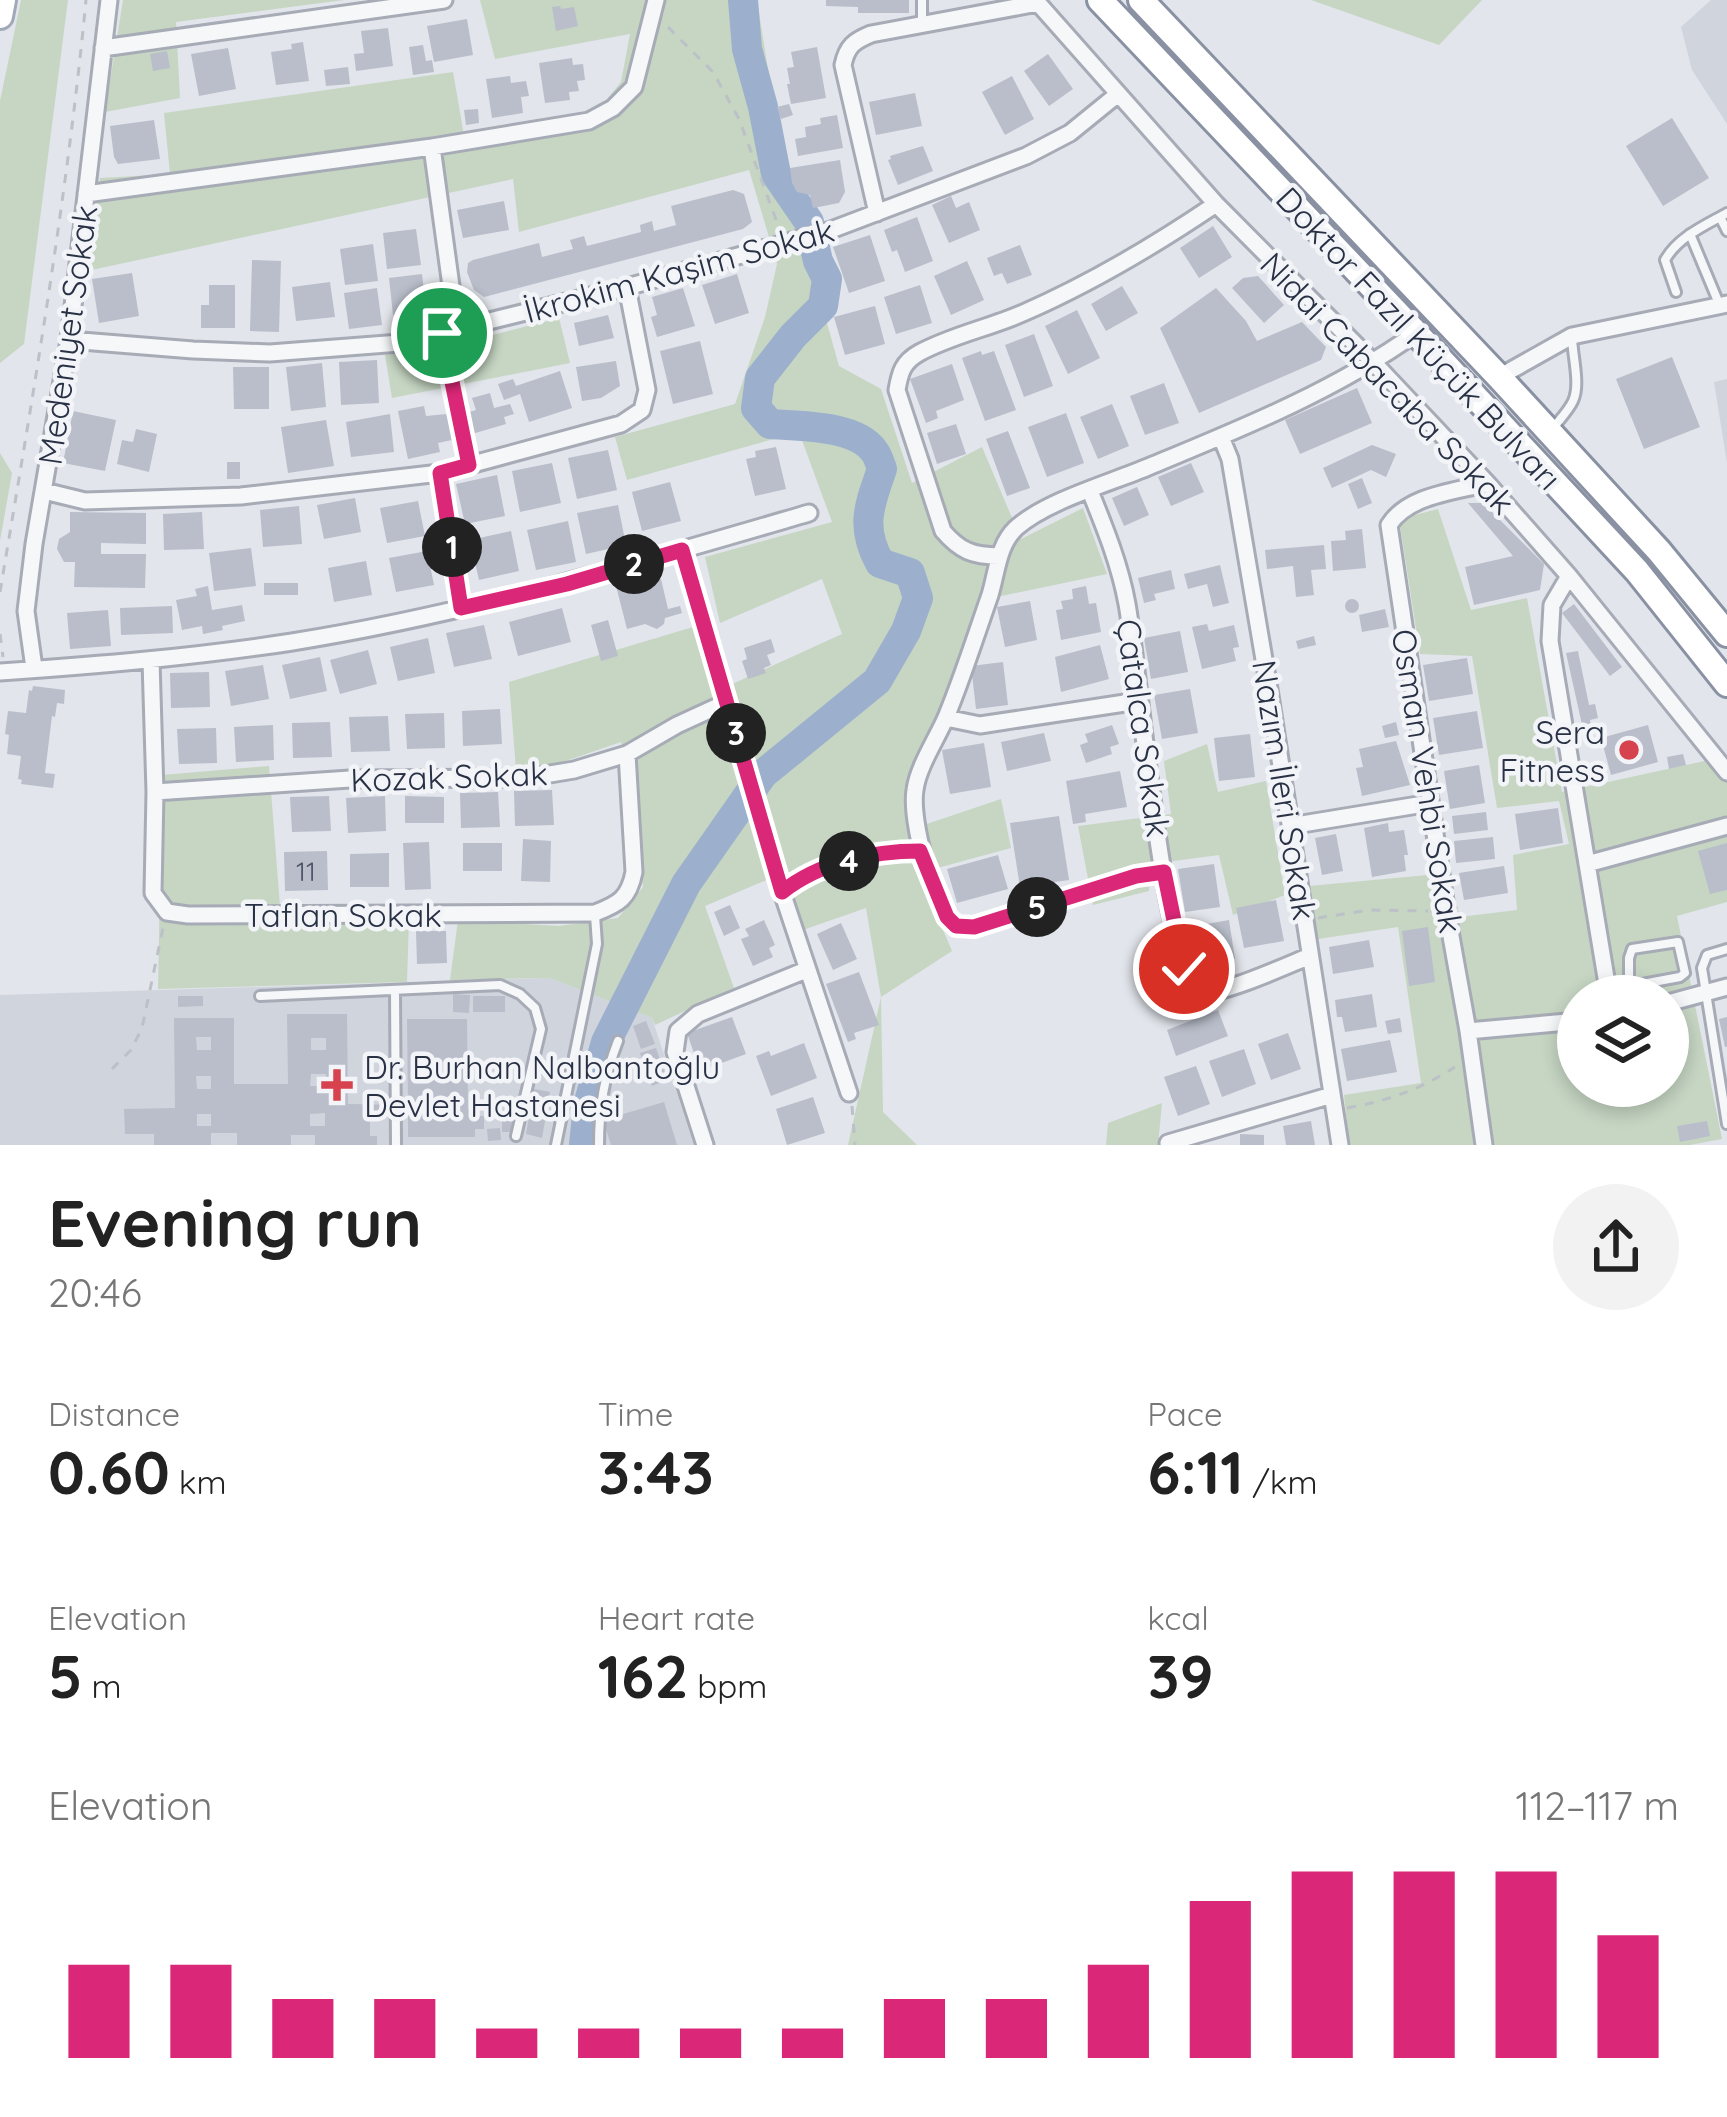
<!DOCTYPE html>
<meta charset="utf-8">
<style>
body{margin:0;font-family:Quicksand,sans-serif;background:#f2f2f2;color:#222;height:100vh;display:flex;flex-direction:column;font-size:45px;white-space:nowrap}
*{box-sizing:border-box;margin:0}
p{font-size:39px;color:#767676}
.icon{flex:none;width:66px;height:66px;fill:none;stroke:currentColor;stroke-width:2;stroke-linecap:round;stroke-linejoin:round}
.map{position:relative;height:1145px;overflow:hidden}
.side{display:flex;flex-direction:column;background:#fff;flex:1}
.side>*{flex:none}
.fabs{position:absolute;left:1557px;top:975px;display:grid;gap:24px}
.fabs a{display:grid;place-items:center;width:132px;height:132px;border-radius:50%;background:#fff;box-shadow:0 6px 18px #0003;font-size:60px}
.pin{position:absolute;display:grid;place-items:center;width:102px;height:102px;color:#fff;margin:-51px;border:6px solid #fff;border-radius:50%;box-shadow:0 3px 12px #0007}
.km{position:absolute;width:60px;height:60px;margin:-30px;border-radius:50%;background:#222;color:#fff;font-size:33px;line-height:60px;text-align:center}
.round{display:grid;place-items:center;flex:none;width:126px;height:126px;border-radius:63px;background:#f2f2f2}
.head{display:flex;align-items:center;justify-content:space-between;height:204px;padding:0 48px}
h1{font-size:66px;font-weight:800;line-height:90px}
.figures{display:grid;grid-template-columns:repeat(3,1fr);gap:18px;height:204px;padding:12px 48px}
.figures div{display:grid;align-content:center}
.figures b{font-size:60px;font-weight:800}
.figures small{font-size:33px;font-weight:400}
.figures p{font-size:33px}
.chart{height:336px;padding:24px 48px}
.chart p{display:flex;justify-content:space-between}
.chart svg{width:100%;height:216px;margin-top:12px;stroke:#db2777;stroke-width:6}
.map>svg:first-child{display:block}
.built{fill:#d0d4dd}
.green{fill:#c6d6c3;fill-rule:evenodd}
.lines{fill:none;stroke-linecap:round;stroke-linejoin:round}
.river{stroke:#9cb0cd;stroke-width:30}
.building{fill:#b9beca;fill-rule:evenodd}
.service-casing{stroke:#a7abb6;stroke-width:14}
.minor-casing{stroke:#a7abb6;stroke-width:21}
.primary-casing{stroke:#a1a8b8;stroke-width:30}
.trunk-casing{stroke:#8991a3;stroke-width:30}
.path{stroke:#bcc0c7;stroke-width:3;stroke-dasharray:9 9;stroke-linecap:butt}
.service{stroke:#f5f7f9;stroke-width:8}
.minor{stroke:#f5f7f9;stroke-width:15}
.primary{stroke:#fff;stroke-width:24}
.trunk{stroke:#fff;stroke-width:24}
.route-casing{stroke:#fff;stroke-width:24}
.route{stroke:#db2777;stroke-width:15}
.poi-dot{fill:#d6424e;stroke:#f2f4f8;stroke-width:4.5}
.labels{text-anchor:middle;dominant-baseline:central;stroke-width:9;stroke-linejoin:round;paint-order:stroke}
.number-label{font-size:27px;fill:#4d5466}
.street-label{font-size:33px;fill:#293145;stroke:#f2f4f8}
.poi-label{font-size:33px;fill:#293145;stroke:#f2f4f8;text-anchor:end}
</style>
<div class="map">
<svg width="1727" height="1145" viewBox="0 0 1727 1145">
<rect width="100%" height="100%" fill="#e2e5eb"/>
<!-- built -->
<path class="built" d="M1711 0H1727V124L1692 70 1681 27Z
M1727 379V463L1714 382Z
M550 978 652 1018 694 1145H0V995Z"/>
<!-- green -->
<path class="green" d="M21 0H68L24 344 0 363V101Z
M123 0H344L176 22 180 98 105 112Z
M480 0H757L785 177 818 223 840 286 825 316 839 366 881 389 912 483 982 447 1021 539 1083 508 1107 574 982 600 908 793 912 829 1001 799 1011 848 919 873 952 951 881 997 883 1112 917 1145H848L881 997 866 908 800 931 783 873 705 906 734 988 655 1025 652 1018 550 978 450 980 458 920 559 926 618 918 643 887 621 742 554 765 516 769 509 682 693 627 715 692 842 634 822 579 720 623 705 557 832 522 799 432 627 480 615 437 735 404 765 317 777 264 749 170 519 232 513 179 87 271 100 178 170 174 164 113 453 72 466 147 583 129 621 82 630 34 495 59Z
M1311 0H1482L1439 45Z
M559 318 570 363 392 398 385 355 465 342Z
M0 453 12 473 0 541Z
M1438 509 1471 610 1527 598 1562 792 1723 757 1727 765V902L1677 916 1722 1139 1690 1145H1349L1344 1095 1421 1083 1398 927 1318 939 1309 886 1449 873 1460 917 1517 910 1513 855 1569 844 1559 801 1497 808 1472 656 1420 654 1399 519ZM1578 996H1668V1086H1578Z
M1207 744 1218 792 1266 781 1285 895 1233 915 1219 855 1151 864 1149 891 1093 905 1078 826 1171 814 1164 761Z
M269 766 281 919 409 920 407 982 158 989 162 775Z
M1162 1103 1158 1145H1106L1108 1123Z"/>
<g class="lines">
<!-- river -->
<path class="river" d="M584 1145 588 1105 606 1042 686 884 763 774 877 681 906 631 918 598 910 573 880 563C860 527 869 506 882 469 880 463 878 456 874 451 856 425 799 426 770 424L756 408 760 378 793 336 823 306 827 279 818 261 809 222 776 174 763 107 747 49 743 0"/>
</g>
<!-- building -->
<path class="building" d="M826 0H909V13H858V7L826 6Z
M560 6 561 9 574 7 578 26 556 31 552 7Z
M467 19 473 55 434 62 427 26Z
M388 28 393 66 356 71 354 54 364 53 361 31Z
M303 42 309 81 276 85 271 52 292 49 291 44Z
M423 45 426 61 432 60 434 72 413 75 409 47Z
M817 47 826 98 791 104 787 84H790L787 68 794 67 791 52Z
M228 48 236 89 199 96 191 54Z
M167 51 170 68 153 71 150 54Z
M1048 54 1073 89 1049 106 1024 71Z
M572 58 573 65 583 64 585 80 577 81 579 91 569 92 570 100 545 103 539 63Z
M348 67 350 84 326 86 324 70Z
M510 76 511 83 526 81 529 96 521 97 523 113 492 118 486 79Z
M1012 76 1034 119 1005 135 982 92Z
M915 93 922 126 876 135 869 102Z
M789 104 793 115 781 119 777 107Z
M478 109 479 123 466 125 464 110Z
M837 115 843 148 798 156 795 139 806 137 805 127 821 124 820 118Z
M1672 118 1709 178 1663 206 1626 146Z
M154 120 160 159 118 164 114 157 110 126Z
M923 146 933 171 898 185 888 160 891 159 890 156Z
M840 160 845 192 839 203 813 208 810 195 797 192 792 183 790 168Z
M733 190 744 194 752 222 743 229 484 297 474 290 467 272 468 263 473 260 539 243 542 257 573 249 570 240 584 236 587 246 641 232 640 225 652 221 654 231 676 225 671 206Z
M951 196 956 208 969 202 980 230 949 243 932 205Z
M504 201 509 230 463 238 457 210Z
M917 217 933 261 905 272 897 250 892 252 884 230Z
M1213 226 1232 257 1199 278 1180 248Z
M416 229 421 265 387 269 383 233Z
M870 235 885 281 849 293 833 247Z
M373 244 378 281 345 285 340 249Z
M1020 245 1032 275 1007 284 1002 273 994 276 987 258Z
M252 260 281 261 279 332 250 331Z
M967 261 984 300 951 315 934 276Z
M132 273 139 316 99 323 92 279Z
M422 274 426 310 393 315 389 278Z
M737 274 749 313 715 324 702 285Z
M1258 276 1284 305 1264 323 1232 288 1243 278Z
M330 282 335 317 296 321 292 287Z
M209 285H235V328H201V305H209Z
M920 285 932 323 896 334 884 297Z
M1122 286 1138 313 1106 331 1091 304Z
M377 288 382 325 349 329 344 293Z
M683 288 695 326 657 337 651 317 657 315 652 297Z
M1216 288 1246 321 1257 341 1302 322 1326 347 1321 360 1199 413 1160 328Z
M875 306 885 344 845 355 834 317Z
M1077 310 1100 358 1068 374 1045 326Z
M608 315 614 338 579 346 574 323Z
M1034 334 1053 386 1024 397 1005 345Z
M700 341 713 394 673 404 660 351Z
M981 351 982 355 994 351 1016 410 985 421 962 358Z
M1672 357 1700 427 1644 449 1616 379Z
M377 360 379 403 341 405 339 362Z
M616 361 620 386 601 398 582 401 576 367Z
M322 363 326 407 291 411 286 367Z
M952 364 964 400 936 411 938 418 926 423 910 379Z
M233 367H269V409H234Z
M560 371 572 408 529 422 520 394 504 400 498 384 513 379 516 386Z
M1164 383 1179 423 1145 435 1130 396Z
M1357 388 1372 423 1300 454 1285 420Z
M490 393 494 408 510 404 514 414 504 417 506 424 472 434 466 413 476 410 472 398Z
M1112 404 1129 446 1098 459 1080 417Z
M424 406 426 416 447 414 452 440 438 443 440 452 408 459 398 411Z
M73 411 116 420 105 471 63 463Z
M1066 413 1084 463 1047 477 1028 427Z
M390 414 394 452 351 457 346 422Z
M326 420 334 466 288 473 281 427Z
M956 424 966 454 937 464 927 433Z
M136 429 157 434 149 472 117 464 122 440 133 442Z
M1008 431 1030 488 1007 496 986 439Z
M1372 445 1396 454 1386 477 1371 470 1332 488 1323 468Z
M776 447 786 489 755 496 746 459 756 457 755 451Z
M608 450 617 490 577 499 568 458Z
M227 462H240V479H227Z
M552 463 561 503 520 512 512 471Z
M1191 463 1204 492 1171 506 1158 477Z
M497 475 505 516 465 524 456 484Z
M1362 478 1372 503 1358 509 1348 484Z
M670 482 681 521 642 531 632 492Z
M1137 487 1149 515 1124 526 1112 498Z
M355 498 361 532 324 539 317 505Z
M418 501 425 536 387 543 380 508Z
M1468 503H1483L1544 564 1540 590 1474 605 1465 567 1513 556Z
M618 505 626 545 586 554 577 513Z
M299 506 302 544 263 547 260 510Z
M70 512 146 513V544L101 543V554H146L145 588 74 587 75 562H64L57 549 59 539 70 532Z
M202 512 204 549 164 550 163 514Z
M568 521 576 562 536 570 527 530Z
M1362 529 1366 568 1333 571 1331 541 1346 540 1345 531Z
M511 531 519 571 479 580 470 540Z
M1324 545 1326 569 1311 570 1314 595 1296 597 1293 566 1267 569 1265 550Z
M251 548 256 586 214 591 209 553Z
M427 551 434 585 396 592 389 558Z
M366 561 372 595 334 602 328 568Z
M1220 565 1229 603 1213 607 1207 584 1188 589 1184 574Z
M1171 570 1175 589 1154 594 1156 600 1144 603 1138 578Z
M639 575 641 584 661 579 668 609 680 606 682 613 665 618 664 624 657 629 645 624 627 629 615 582Z
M264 583H298V595H264Z
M208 586 212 610 242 605 245 621 222 626 223 630 203 634 202 626 182 630 176 600 197 596 195 589Z
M1086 586 1089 604 1096 603 1101 632 1061 640 1056 610 1063 609 1061 601 1073 599 1072 589Z
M1345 606a7 7 0 1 1 14 0a7 7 0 1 1-14 0Z
M1030 601 1037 640 1005 647 997 607Z
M1574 604 1622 667 1610 676 1562 613Z
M172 606 173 633 121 635 120 608Z
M562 608 571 642 518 656 509 622Z
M1385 609 1389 627 1362 632 1359 615Z
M108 610 111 646 70 649 67 613Z
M608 620 618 656 601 661 591 625Z
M1207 624 1209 631 1234 625 1239 647 1233 648 1236 661 1202 669 1192 627Z
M484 625 492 659 454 667 446 633Z
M1180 631 1188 672 1151 679 1144 638Z
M1314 636 1316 645 1298 649 1296 641Z
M428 638 435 673 398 681 390 647Z
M771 639 775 652 767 655 771 665 764 668 766 673 748 679 742 661 747 659 744 648Z
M1100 645 1109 679 1061 692 1055 657Z
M368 650 377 684 340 694 330 660Z
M1578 651 1589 705 1595 704 1598 718 1590 720 1591 727 1583 729 1566 653Z
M320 657 327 691 290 699 282 665Z
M1467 658 1473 694 1429 701 1423 665Z
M1003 662 1008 705 976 709 971 666Z
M263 665 269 699 231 706 225 671Z
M209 672 210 707 171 708 170 673Z
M33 686 65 690 64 704 57 703 55 717 52 716 45 773 55 774 53 788 21 784 22 780 18 779 21 756 7 754 9 735 5 734 8 711 26 713 29 690 32 691Z
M1190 689 1198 733 1162 739 1154 695Z
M500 709 502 744 463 746 462 711Z
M1477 711 1483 748 1439 755 1433 718Z
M444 713 445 748 407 749 405 714Z
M388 716 390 751 351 752 349 717Z
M330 722 332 757 293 758 292 723Z
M1396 722 1399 735 1385 738 1382 726Z
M273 725 274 760 236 762 234 727Z
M1112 725 1119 744 1110 747 1112 754 1086 763 1080 745 1088 742 1085 734Z
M1648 725 1658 762 1611 775 1601 738Z
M216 728 217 763 179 764 177 729Z
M1044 733 1051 761 1007 771 1001 742Z
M1250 734 1255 777 1219 781 1214 738Z
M1396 741 1410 785 1362 796 1356 768 1363 767 1359 749Z
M984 743 991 787 950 794 942 750Z
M1683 754 1686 765 1669 769 1667 757Z
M1479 765 1485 803 1450 809 1444 771Z
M1120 771 1127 807 1085 814 1086 822 1073 824 1066 781Z
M552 790 554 825 515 826 514 791Z
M498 792 500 827 461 828 460 793Z
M329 796 331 831 292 832 290 797Z
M385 796 386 831 348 833 346 798Z
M405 796 444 797V823H405Z
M1558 808 1563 843 1520 850 1515 814Z
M1486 812 1488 830 1454 834 1452 816Z
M1059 816 1069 880 1020 887 1010 823Z
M1388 823 1389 832 1404 830 1408 855H1404L1406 871 1372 877 1364 828Z
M1336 834 1343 871 1322 875 1315 838Z
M1493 837 1495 859 1456 863 1454 841Z
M523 839 551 841 550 882 521 881Z
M429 842 431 889 405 890 403 843Z
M463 843H502V871H463Z
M1727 843V890L1710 894 1698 851Z
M327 851 328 890 285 891 284 852Z
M389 853V887H350V854Z
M998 855 1008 889 957 903 947 869Z
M1214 864 1220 907 1185 912 1178 869Z
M1504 866 1508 893 1464 900 1459 873Z
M1276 900 1284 941 1244 948 1236 908Z
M730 905 740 928 724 936 714 912Z
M764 920 775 945 769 948 773 957 753 966 741 939 749 936 745 929Z
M1229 920 1235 959 1196 965 1190 927Z
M841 923 857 959 833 970 817 934Z
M1428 927 1435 982 1409 986 1402 931Z
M1162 930 1165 944 1151 947 1148 933Z
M416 931H446L447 963 417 964Z
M1369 940 1374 967 1333 974 1329 947Z
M859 972 879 1025 854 1033 856 1039 848 1042 826 984Z
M453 994 470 995 469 1013 453 1012Z
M1372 994 1377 1027 1345 1032 1342 1017H1337L1335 1000Z
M178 996H203V1006L178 1007Z
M473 996H505V1012H473Z
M1218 1010 1228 1036 1176 1056 1167 1030Z
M287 1014H347L348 1104 408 1105 407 1019H467L468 1109H475V1116H484V1129H475V1137H408V1116H370V1136H377V1145H315V1135H291V1145H237V1133H211V1145H154V1134H125L124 1109 175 1108 174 1018H234V1084H288ZM196 1037H211V1050H197ZM311 1038H326V1050H311ZM311 1074H326L325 1086H310ZM196 1076H211V1089H197ZM325 1113V1126H310V1114ZM197 1114H211V1126H197Z
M732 1017 746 1054 700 1071 687 1033Z
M1727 1017V1047H1725L1719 1019Z
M1400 1018 1402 1032 1388 1034 1385 1021Z
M646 1021 655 1044 641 1049 633 1026Z
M1288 1033 1301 1069 1271 1080 1258 1044Z
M1390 1040 1397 1072 1347 1081 1341 1049Z
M804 1043 817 1078 771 1096 756 1056 769 1051 771 1056Z
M656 1048 667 1080 652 1086 640 1053Z
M1244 1049 1256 1084 1222 1097 1209 1061Z
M1196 1066 1210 1104 1178 1116 1164 1077Z
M534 1089 550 1092 542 1138 526 1134Z
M813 1097 825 1133 787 1145 776 1109Z
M664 1102 677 1145H611L603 1120Z
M502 1110H512V1132H502Z
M1311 1121 1315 1145H1286L1283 1126Z
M1707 1121 1710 1136 1680 1142 1677 1126Z
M500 1128 501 1140 488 1141 487 1129Z
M1240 1134 1264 1135V1145H1240Z"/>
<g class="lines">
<!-- service casing -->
<g class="service-casing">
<path id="service" d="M922 23V0
M1720 217 1727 231
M1690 234 1720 306
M1676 292 1665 260C1678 237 1704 226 1727 213
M1554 427C1560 419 1569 410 1573 401 1581 384 1572 355 1572 336
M1727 949 1707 955 1702 968 1727 1124
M395 990 396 1145
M1610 990 1680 977 1685 973 1678 942 1632 949 1629 958V986
M260 996 500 985 520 994 535 1008 541 1029 516 1136
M556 1145 597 944 595 915
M599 1145C599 1107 604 1077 618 1041"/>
</g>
<!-- minor casing -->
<g class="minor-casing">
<path id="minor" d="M1038 3 1216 204 1374 363 1487 483 1569 576 1727 772
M103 48 444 0
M432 147 457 330
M86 194 432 147 589 121 613 108 634 87 656 0
M877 213 843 65C847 46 854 41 871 34L1038 3
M69 340 193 350 270 353 400 343 627 287 831 230 1026 156 1070 133 1118 94
M1499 377 1572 336 1727 304
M1221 437 1230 459 1269 689 1340 1145
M440 473 461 608
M44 491 85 501 241 496 440 473 621 424 642 410 647 390 627 287
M1090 491C1105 528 1120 565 1127 604 1138 661 1163 967 1198 988 1201 990 1203 992 1206 992 1224 994 1290 964 1310 956
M682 551 782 892 849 1093
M999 556C973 556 960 551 943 531L897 390C900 372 903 362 919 353 952 335 989 328 1023 313 1092 283 1154 246 1216 204
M1569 576 1552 605 1550 641 1609 996
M151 661 155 792 153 893 167 912 188 915 595 913C619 904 629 898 634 872L627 754
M34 668 26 611 34 544 69 340 109 0
M0 672C98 665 195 657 292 642 468 614 638 563 809 513
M946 718 980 725 1138 701
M155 792 350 779 526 778 574 770 627 754 677 725 727 702
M1290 826 1430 803
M1587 864 1727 826
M1164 872 1136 876 974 927 956 926C933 904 910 822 915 790 918 766 938 737 947 715 963 676 976 635 990 595 997 572 998 545 1016 528 1046 501 1110 483 1148 467 1240 429 1335 391 1416 333
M1668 1003 1727 987
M1468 1031 1578 1021
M1168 1143 1332 1095
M705 1145 675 1052 678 1031 698 1014 806 970
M1484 1145 1468 1031 1447 914 1389 525C1408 495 1454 492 1487 483"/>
</g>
<!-- primary casing -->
<g class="primary-casing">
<path id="primary" d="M0 16 3 0"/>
</g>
<!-- trunk casing -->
<g class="trunk-casing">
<path id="trunk" d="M1100 0 1416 333 1637 571 1727 684
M1141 0 1499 377 1659 551 1727 634"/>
</g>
<!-- path -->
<path class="path" d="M668 27 713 72 739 119 778 225
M446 349 466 452
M0 592C33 395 67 198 86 0
M0 634 3 657
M796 881C827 863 871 850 907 851
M1318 918 1369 910 1428 911
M112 1069 131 1050 142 1028 163 928
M852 1106 855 1145
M1347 1108C1388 1101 1421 1089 1455 1067"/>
<!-- service -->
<use href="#service" class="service"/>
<!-- minor -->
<use href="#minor" class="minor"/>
<!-- primary -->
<use href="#primary" class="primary"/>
<!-- trunk -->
<use href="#trunk" class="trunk"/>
</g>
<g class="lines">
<!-- route casing -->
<g class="route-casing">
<path id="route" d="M442 333 469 465 440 473 461 608 567 584 682 550 782 892C820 862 872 851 920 851L947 917 956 926 974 927 1136 876 1164 872 1184 969"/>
</g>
<!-- route -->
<use href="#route" class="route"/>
</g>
<!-- markers -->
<g class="poi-dot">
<circle cx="1629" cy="750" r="12"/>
<path d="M331 1067h12v12h12v12h-12v12h-12v-12h-12v-12h12z"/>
</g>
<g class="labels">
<!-- number labels -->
<g class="number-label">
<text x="306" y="871">11</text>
</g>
<!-- street labels -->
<g class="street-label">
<text transform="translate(679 270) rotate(-15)">İkrokim Kaşim Sokak</text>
<text transform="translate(67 335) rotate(-82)">Medeniyet Sokak</text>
<text transform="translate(1419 338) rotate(47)">Doktor Fazıl Küçük Bulvarı</text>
<text transform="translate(1388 383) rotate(46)">Nidai Cabacaba Sokak</text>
<text transform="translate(1144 728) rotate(82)">Çatalca Sokak</text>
<text transform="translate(449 776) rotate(-2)">Kozak Sokak</text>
<text transform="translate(1428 781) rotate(81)">Osman Vehbi Sokak</text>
<text transform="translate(1285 790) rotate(81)">Nazım İleri Sokak</text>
<text x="343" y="914">Taflan Sokak</text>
</g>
<!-- poi labels -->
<g class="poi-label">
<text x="1605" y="731">Sera<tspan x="1605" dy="38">Fitness</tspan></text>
<text x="364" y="1066" text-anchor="start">Dr. Burhan Nalbantoğlu<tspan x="364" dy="38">Devlet Hastanesi</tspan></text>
</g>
</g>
</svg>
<div class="fabs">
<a><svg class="icon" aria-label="layers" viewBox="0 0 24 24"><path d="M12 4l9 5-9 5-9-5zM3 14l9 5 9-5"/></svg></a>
</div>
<div class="pin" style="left:442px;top:333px;background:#1e9e55"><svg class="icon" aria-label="arrive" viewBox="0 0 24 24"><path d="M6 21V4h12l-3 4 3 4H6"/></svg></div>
<div class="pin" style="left:1184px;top:969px;background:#d93025"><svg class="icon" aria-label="check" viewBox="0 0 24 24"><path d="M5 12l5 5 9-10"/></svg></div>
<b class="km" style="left:452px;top:547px">1</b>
<b class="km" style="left:634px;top:564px">2</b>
<b class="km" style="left:736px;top:733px">3</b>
<b class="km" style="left:849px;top:861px">4</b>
<b class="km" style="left:1037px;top:907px">5</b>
</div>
<section class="side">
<div class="head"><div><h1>Evening run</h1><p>20:46</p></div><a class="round"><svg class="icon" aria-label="share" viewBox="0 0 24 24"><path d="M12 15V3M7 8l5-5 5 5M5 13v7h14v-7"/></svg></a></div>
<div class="figures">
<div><p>Distance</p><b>0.60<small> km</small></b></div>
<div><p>Time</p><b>3:43</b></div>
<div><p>Pace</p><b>6:11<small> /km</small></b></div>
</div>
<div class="figures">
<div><p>Elevation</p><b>5<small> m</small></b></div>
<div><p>Heart rate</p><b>162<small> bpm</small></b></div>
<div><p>kcal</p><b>39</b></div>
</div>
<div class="chart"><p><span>Elevation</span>112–117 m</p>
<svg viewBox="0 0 160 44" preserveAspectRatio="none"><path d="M5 44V25M15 44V25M25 44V32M35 44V32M45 44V38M55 44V38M65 44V38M75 44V38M85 44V32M95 44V32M105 44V25M115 44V12M125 44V6M135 44V6M145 44V6M155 44V19"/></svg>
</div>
</section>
